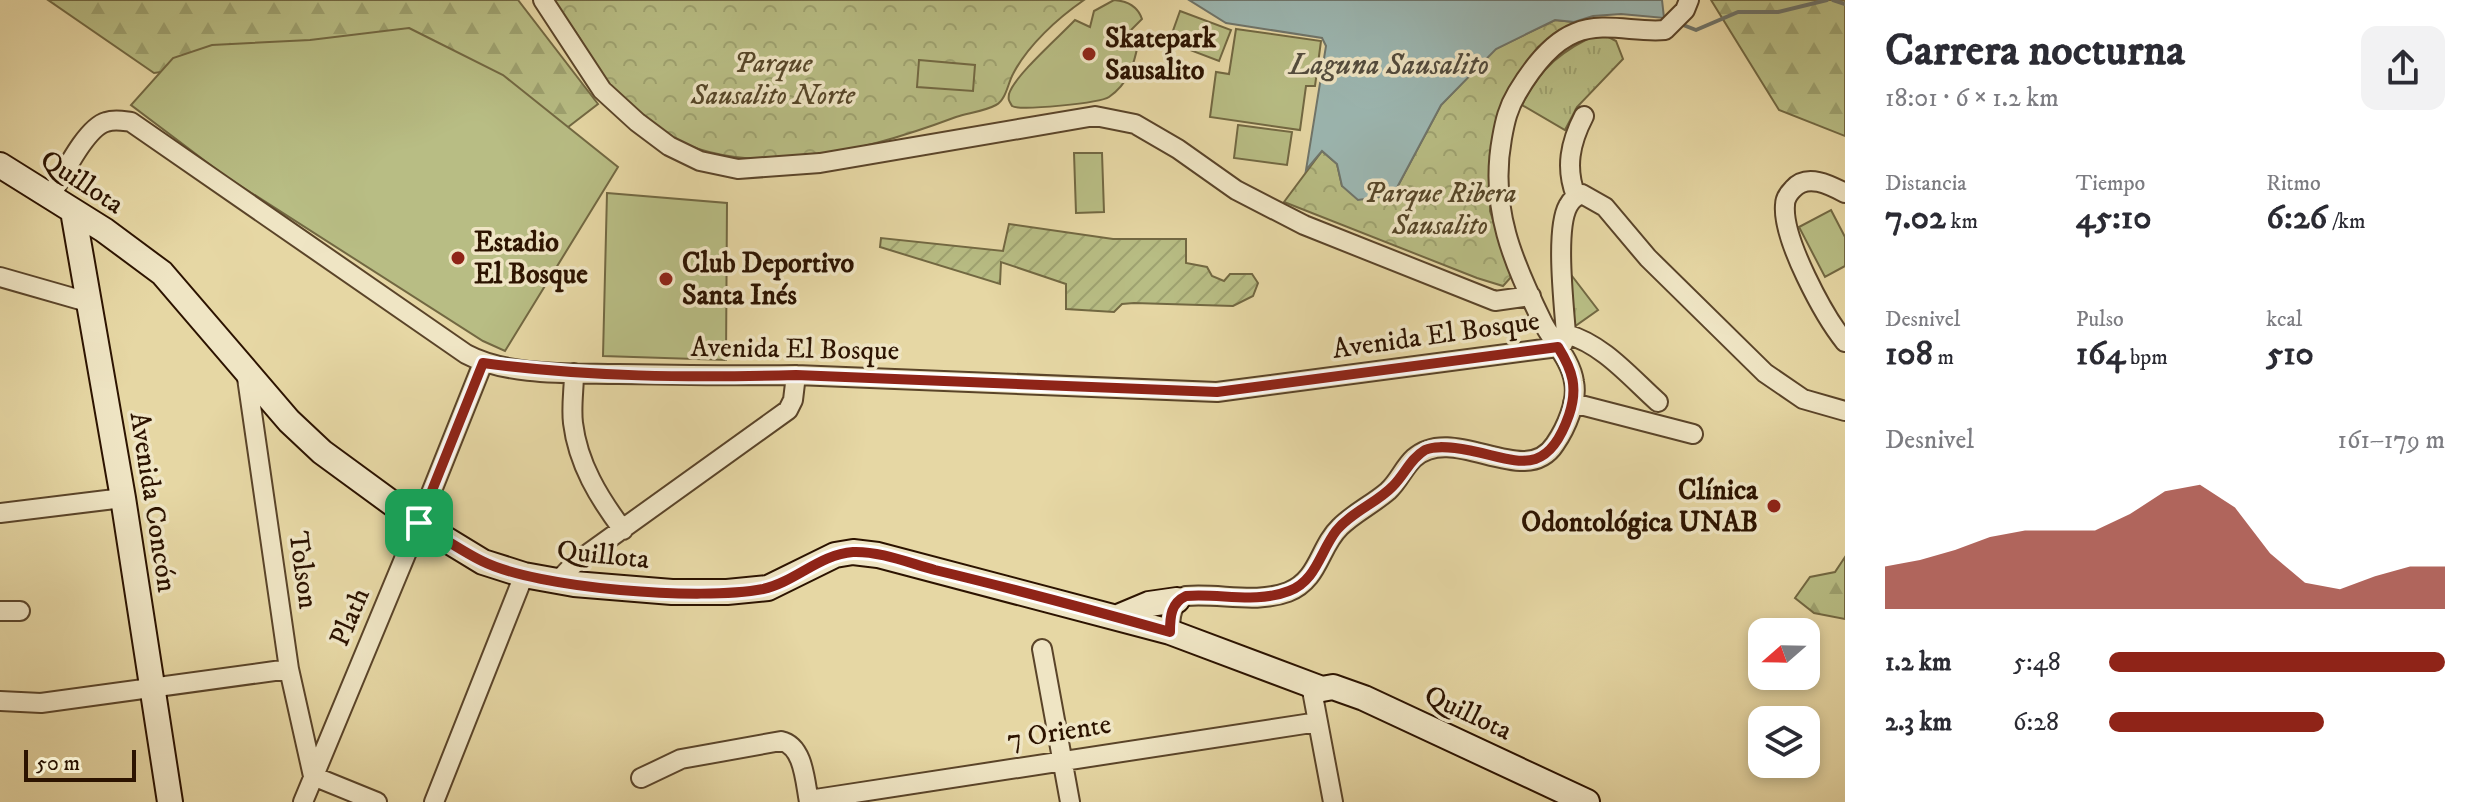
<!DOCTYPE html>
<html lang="es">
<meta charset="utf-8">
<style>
body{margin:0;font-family:"IM FELL DW Pica",serif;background:#f2f2f3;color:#2b2b33;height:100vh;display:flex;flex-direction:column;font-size:30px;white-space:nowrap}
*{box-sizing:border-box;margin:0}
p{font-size:26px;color:#7c7c81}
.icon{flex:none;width:44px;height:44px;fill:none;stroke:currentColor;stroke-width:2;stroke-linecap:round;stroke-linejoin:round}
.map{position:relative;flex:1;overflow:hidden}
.sheet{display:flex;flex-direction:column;background:#fff;width:640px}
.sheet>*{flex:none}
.needle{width:52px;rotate:250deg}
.fabs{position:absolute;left:1748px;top:618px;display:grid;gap:16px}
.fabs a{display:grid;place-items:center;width:72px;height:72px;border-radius:16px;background:#fff;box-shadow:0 4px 12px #0003;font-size:40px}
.scale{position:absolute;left:24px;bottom:20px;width:112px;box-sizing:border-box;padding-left:8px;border:4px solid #2c1300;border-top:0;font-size:22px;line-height:28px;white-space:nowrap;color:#2c1300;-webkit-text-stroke:6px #efe5c4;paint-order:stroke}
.pin{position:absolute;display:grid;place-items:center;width:68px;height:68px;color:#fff;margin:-34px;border-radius:16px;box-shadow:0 4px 12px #0006}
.round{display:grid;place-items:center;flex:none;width:84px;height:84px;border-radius:16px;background:#f2f2f3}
.overview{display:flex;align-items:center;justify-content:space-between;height:136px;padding:0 40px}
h1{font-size:44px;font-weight:800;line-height:60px}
.stats{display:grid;grid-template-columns:repeat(3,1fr);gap:12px;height:136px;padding:8px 40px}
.stats div{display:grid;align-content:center}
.stats b{font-size:34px;font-weight:800}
.stats small{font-size:22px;font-weight:400}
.stats p{font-size:22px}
.chart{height:224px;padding:16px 40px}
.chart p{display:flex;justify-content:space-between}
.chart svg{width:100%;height:144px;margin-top:8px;fill:#8f2418;opacity:.7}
ul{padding:0 40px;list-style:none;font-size:26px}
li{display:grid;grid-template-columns:128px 96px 1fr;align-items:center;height:60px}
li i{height:20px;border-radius:10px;background:#8f2418}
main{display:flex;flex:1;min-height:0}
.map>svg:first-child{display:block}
.grass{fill:url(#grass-tufts);stroke:#726842;stroke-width:2}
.forest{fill:url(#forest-firs);stroke:#726842;stroke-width:2}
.park{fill:url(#park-crowns);stroke:#726842;stroke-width:2}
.garden{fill:url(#garden-furrows);stroke:#726842;stroke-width:2}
.pitch{fill:#b8bd84;stroke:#726842;stroke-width:2}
.water{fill:#9cb7b2;stroke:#6f756b;stroke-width:2}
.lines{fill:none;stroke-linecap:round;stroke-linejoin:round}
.stream{stroke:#6f756b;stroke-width:4}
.street-casing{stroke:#5a4429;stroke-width:22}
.secondary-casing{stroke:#2c1300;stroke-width:28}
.street{stroke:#efe5c4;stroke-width:18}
.secondary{stroke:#efe5c4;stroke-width:24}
.route-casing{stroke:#fff;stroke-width:16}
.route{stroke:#8f2418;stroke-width:10}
.poi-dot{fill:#8f2418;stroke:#efe5c4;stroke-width:3}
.labels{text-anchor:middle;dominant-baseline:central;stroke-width:7;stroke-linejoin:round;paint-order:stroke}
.poi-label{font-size:28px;font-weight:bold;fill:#2c1300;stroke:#efe5c4;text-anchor:start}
.park-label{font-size:28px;font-style:italic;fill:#564628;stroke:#efe5c4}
.street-label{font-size:28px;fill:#2c1300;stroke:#efe5c4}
.water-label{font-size:30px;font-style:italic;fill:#534c3e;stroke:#efe5c4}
</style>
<main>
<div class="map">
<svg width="1845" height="802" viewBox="0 0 1845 802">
<defs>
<pattern id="grass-tufts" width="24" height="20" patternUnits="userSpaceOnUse" patternTransform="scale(2)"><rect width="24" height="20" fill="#b8bd84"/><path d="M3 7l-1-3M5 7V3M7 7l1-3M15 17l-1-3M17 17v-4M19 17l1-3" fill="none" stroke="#9ea270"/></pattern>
<pattern id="forest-firs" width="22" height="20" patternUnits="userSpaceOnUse" patternTransform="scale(2)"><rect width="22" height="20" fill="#b8bd84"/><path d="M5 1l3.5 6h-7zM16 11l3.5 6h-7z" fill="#9ea270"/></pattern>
<pattern id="park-crowns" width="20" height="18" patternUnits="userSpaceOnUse" patternTransform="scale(2)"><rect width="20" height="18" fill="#b8bd84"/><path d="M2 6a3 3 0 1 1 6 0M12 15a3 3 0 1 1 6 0" fill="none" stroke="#9ea270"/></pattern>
<pattern id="garden-furrows" width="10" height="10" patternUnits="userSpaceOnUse" patternTransform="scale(2)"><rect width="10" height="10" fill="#b8bd84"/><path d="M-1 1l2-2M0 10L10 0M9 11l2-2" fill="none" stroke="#9ea270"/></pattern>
</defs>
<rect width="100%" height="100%" fill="#e6d7a4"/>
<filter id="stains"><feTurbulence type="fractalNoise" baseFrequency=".0025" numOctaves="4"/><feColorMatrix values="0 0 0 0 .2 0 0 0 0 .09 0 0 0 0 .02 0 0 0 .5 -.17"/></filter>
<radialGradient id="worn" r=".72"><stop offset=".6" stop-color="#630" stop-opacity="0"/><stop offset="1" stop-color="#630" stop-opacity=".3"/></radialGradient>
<!-- grass -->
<path class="grass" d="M1601 33 1616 41 1623 59 1577 107 1565 130 1522 105C1539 69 1564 48 1601 33Z
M1569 272 1598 310 1571 329Z"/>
<!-- forest -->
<path class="forest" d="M48 0H518L598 104 550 141 221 64 154 73Z
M1711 0H1845V136L1779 110Z
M1845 557V619L1814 613 1795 598 1810 577 1835 572Z"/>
<!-- park -->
<path class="park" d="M551 0H1084C1058 18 1028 45 1013 74 1008 83 1006 100 996 105 985 111 969 113 956 117 868 150 750 184 663 133 655 128 645 123 638 117 613 94 598 67 580 39 572 25 561 13 551 0Z
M1555 20 1574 22 1538 47 1509 88 1490 157V211L1512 276 1503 286 1477 278 1284 202 1322 151 1337 164 1342 186 1393 195 1441 105 1495 49Z"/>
<!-- garden -->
<path class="garden" d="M1009 224 1113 239H1186V263L1207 267 1212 276 1224 281 1230 274H1252L1258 283 1253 296 1233 306 1134 303 1122 304 1114 312 1066 309V284L1001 262 1000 284 880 247 881 238 1003 251Z"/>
<!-- pitch -->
<path class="pitch" d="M1114 0C1127 1 1138 7 1142 19L1128 33 1138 44C1134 65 1128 84 1109 97 1100 103 1021 111 1012 106 1009 100 1008 101 1009 94 1014 76 1061 35 1075 20L1090 27 1094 11Z
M1180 11 1231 30 1219 61 1169 42Z
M409 28 503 75 618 167 505 351 483 341 225 176 131 105 173 58 212 45 310 40Z
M1236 29 1321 41 1315 86H1306L1300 130 1210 117 1216 72 1229 74Z
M919 60 975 65 973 91 917 87Z
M1238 125 1292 132 1287 165 1234 158Z
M1074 153H1102L1104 212 1076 213Z
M607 193 727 203 726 360 603 356Z
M1831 210 1845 237V266L1825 277 1799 227Z"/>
<!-- water -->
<path class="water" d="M1189 0H1662L1664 18 1621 14 1593 16 1574 22 1555 20 1496 49 1441 105 1393 195 1358 200 1342 186 1337 164 1322 151 1306 170 1326 46 1322 38 1226 23Z"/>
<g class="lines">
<!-- stream -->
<path class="stream" d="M1833 0 1845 4
M1678 23 1696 30 1738 12H1778L1827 0"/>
<!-- street casing -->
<g class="street-casing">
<path id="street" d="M543 0 602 90 637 122 669 146 700 161 738 169 820 163 1095 116 1135 124 1178 149 1236 190 1304 225 1495 301 1531 296
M1845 193C1830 185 1807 173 1793 189 1789 193 1785 199 1785 205 1782 239 1824 316 1845 342
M1576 196C1565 168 1570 143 1584 116
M50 197C62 178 85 128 106 122 115 119 123 121 131 122L466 354C507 376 570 373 617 374 677 375 736 376 796 375L1217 392 1558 347
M0 277 91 303
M1566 334C1603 344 1630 377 1658 402
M1558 347 1563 344 1566 334C1564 305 1555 230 1568 206 1571 200 1576 196 1582 194L1605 207 1648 258 1765 373 1803 399 1845 411
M246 371 289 669 313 776 377 802
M574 373C574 389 571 407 573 423 578 464 599 498 623 530
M1573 403 1693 434
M0 513 123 498
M557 582 575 563 788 410 793 400 796 375
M0 611H20
M1170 632C1170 616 1171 603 1186 596 1220 593 1256 604 1288 592 1319 580 1319 547 1340 527 1354 513 1373 504 1388 491 1399 481 1404 467 1414 458 1454 422 1525 491 1555 444 1566 428 1578 401 1574 382 1571 360 1553 342 1543 323 1513 262 1489 208 1502 138 1505 121 1508 108 1517 93 1530 71 1550 43 1575 33 1604 21 1635 33 1665 30L1685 10 1689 0
M1042 649 1070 802
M1311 685 1333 802
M0 701 41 703 289 669
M641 778 681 759 781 741C804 746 805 782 809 802
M809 800 1318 722
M303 802 419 523 483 363
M434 802 524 575"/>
</g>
<!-- secondary casing -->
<g class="secondary-casing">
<path id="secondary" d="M0 165 104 230 162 273 289 421 322 452 419 523 483 562 524 575 574 584 672 592H727L768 588 835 555 853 552 878 555 1170 632 1322 689 1333 687 1364 698 1587 802
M73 211 123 498 170 802
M1118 617 1149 604 1177 600"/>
</g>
<!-- street -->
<use href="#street" class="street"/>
<!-- secondary -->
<use href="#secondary" class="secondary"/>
</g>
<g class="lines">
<!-- route casing -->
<g class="route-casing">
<path id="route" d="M1558 347C1573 371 1578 388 1569 415 1544 487 1509 454 1455 448 1445 447 1434 446 1425 450 1410 459 1405 474 1393 486 1377 503 1351 512 1336 531 1320 552 1316 581 1289 591 1256 604 1220 593 1186 596 1171 603 1170 616 1170 632 1092 610 1014 589 935 570 909 563 880 551 853 552 820 554 795 582 763 589 701 601 538 589 482 561 460 550 440 536 419 523L483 363C586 377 691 378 796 375L1217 392Z"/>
</g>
<!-- route -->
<use href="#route" class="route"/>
</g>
<!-- markers -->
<g class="poi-dot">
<circle cx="1089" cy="54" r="8"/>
<circle cx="458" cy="258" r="8"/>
<circle cx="666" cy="279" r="8"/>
<circle cx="1774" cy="506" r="8"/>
</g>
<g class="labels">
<!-- poi labels -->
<g class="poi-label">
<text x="1105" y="38">Skatepark<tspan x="1105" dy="32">Sausalito</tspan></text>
<text x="474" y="242">Estadio<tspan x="474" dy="32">El Bosque</tspan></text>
<text x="682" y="263">Club Deportivo<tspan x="682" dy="32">Santa Inés</tspan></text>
<text x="1758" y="490" text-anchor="end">Clínica<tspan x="1758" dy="32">Odontológica UNAB</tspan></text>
</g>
<!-- park labels -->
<g class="park-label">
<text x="773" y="63">Parque<tspan x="773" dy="32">Sausalito Norte</tspan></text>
<text x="1440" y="193">Parque Ribera<tspan x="1440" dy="32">Sausalito</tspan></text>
</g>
<!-- street labels -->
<g class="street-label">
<text transform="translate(82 182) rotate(33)">Quillota</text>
<text transform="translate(1436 335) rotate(-8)">Avenida El Bosque</text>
<text transform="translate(795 349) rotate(1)">Avenida El Bosque</text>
<text transform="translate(153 502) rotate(81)">Avenida Concón</text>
<text transform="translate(603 555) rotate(6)">Quillota</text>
<text transform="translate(303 570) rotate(82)">Tolson</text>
<text transform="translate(350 617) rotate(-67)">Plath</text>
<text transform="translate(1468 713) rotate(25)">Quillota</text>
<text transform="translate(1059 732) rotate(-9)">7 Oriente</text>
</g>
<!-- water labels -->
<g class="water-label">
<text x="1389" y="65">Laguna Sausalito</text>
</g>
</g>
<rect width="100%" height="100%" filter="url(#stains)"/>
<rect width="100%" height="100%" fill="url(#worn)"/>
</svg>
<div class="fabs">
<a><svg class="needle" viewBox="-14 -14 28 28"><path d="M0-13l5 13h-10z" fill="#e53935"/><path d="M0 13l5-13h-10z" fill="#7c7c81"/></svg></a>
<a><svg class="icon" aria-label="layers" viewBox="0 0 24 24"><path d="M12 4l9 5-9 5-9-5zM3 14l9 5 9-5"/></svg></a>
</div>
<div class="scale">50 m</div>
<div class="pin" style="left:419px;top:523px;background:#1e9e55"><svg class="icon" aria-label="arrive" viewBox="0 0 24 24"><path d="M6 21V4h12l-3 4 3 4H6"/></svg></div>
</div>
<section class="sheet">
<div class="overview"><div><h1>Carrera nocturna</h1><p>18:01 · 6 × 1.2 km</p></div><a class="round"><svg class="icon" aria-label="share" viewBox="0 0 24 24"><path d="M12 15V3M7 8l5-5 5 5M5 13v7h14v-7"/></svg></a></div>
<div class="stats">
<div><p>Distancia</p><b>7.02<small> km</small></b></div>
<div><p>Tiempo</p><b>45:10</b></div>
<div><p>Ritmo</p><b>6:26<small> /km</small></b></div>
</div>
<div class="stats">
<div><p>Desnivel</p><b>108<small> m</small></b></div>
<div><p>Pulso</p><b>164<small> bpm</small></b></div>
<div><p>kcal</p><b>510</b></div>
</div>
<div class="chart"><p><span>Desnivel</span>161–179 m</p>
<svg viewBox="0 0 160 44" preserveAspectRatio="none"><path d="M0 44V31L10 29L20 26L30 22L40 20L50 20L60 20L70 15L80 8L90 6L100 13L110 27L120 36L130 38L140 34L150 31L160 31V44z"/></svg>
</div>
<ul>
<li><b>1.2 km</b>5:48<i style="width:100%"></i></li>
<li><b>2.3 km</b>6:28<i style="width:64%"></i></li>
</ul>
</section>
</main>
